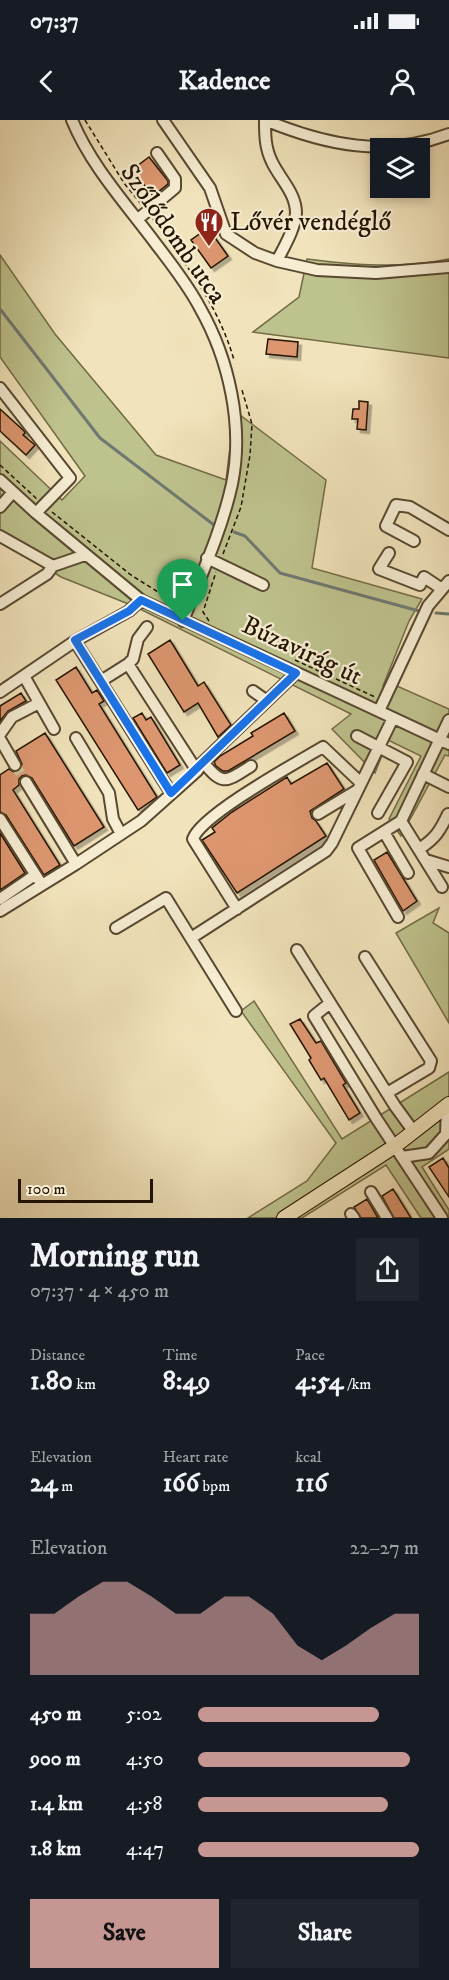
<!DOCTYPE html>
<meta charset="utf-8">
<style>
body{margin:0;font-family:"IM FELL DW Pica",serif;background:#20242c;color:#f1f3f6;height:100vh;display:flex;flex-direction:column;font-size:22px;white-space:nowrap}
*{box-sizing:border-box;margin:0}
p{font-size:20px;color:#9ea1a6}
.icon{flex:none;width:33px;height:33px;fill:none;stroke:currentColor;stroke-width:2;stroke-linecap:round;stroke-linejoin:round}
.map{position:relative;height:1098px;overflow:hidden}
.drawer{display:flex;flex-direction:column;background:#171b24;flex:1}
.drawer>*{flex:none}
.buttons{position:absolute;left:370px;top:18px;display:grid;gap:12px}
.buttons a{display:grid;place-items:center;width:60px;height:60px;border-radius:0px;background:#171b24;box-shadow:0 3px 9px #0003;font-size:30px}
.scale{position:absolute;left:18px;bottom:15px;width:135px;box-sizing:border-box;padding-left:6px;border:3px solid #251401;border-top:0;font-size:16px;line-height:21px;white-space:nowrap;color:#251401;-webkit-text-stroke:4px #f6edd3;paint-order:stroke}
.pin{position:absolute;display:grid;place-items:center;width:51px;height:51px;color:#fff;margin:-62px -26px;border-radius:50% 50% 50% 0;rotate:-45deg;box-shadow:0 0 6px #0007}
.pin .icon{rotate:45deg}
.round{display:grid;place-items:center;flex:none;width:63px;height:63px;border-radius:0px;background:#20242c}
.head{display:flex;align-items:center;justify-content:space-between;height:102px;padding:0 30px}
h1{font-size:33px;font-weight:700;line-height:45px}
.metrics{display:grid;grid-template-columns:repeat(3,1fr);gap:9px;height:102px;padding:6px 30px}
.metrics div{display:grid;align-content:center}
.metrics b{font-size:26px;font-weight:700}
.metrics small{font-size:16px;font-weight:400}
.metrics p{font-size:16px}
.chart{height:168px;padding:12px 30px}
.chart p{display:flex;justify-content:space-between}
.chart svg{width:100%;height:108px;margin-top:6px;fill:#c59692;opacity:.7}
.action{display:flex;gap:12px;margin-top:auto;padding:12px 30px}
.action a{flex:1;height:69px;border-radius:0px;background:#c59692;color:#111;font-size:24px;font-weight:700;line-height:69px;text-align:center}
.action a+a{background:#20242c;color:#f1f3f6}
ul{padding:0 30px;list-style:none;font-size:20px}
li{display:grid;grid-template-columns:96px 72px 1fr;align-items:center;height:45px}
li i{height:15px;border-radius:8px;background:#c59692}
.status{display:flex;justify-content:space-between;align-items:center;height:42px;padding:0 30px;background:#171b24;direction:ltr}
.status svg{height:16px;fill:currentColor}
header{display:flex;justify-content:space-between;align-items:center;height:78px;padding:0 30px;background:#171b24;font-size:27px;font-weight:700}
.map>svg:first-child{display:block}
.green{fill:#bec28d;stroke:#726b47;stroke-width:1.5}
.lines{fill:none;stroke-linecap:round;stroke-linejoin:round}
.stream{stroke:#6f7871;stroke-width:3}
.building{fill:#dd9770;stroke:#251401;stroke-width:1.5;filter:url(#shadow)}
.minor-tunnel{stroke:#d2c49f;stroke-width:10;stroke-dasharray:10 5;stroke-linecap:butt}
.minor-casing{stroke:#584830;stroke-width:14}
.major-casing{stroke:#251401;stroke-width:16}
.path{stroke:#251401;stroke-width:1.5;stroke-dasharray:4.5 3;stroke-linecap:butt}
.minor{stroke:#f6edd3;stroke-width:10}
.major{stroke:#f1e3bb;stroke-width:14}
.route-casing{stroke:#fff;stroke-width:12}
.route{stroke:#1a73e8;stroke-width:8}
.labels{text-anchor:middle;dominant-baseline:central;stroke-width:4.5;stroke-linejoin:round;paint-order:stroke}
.poi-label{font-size:26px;fill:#251401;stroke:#f6edd3;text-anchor:start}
.street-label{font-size:26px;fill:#251401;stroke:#f6edd3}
</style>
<div class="status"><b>07:37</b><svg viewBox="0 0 49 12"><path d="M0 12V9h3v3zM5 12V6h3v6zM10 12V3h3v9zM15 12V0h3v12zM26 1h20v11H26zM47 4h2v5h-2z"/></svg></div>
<header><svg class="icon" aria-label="back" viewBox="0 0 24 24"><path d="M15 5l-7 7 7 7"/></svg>Kadence<svg class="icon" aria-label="person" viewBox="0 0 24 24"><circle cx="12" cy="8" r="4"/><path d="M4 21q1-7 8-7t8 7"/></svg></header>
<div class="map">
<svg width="449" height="1098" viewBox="0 0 449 1098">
<defs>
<filter id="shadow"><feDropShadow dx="3.5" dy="3.5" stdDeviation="0" flood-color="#0004"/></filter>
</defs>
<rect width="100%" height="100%" fill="#f1e3bb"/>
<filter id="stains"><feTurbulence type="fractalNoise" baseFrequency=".00333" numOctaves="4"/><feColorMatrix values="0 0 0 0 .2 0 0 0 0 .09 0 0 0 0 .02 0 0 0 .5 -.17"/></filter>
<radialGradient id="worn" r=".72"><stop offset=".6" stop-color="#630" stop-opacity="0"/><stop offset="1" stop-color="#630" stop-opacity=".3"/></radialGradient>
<!-- green -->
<path class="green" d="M0 135 55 214 156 335 226 360 232 311 228 286 326 360 312 448 422 479 409 501 383 566H397L449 589V636L445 635 401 716 389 699 421 636 388 620 375 653 332 609 351 594 136 487 61 457 0 418V321L62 380 85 356 0 237Z
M307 139C355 145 401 149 449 139V238L253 212 299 177Z
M439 788 433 803 449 813V903L396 813Z
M254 881 342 1019 449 952V1029L422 1047 449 1090V1098H421L386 1045 302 1098H248L307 1061 336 1023 241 891Z"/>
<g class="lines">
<!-- stream -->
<path class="stream" d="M0 189 100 318 214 405
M234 412 245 416 280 453 419 491
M436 493 449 494"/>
</g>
<!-- building -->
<path class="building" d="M149 37 168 61V64L153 76 132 50Z
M208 108 228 136 211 148 191 120Z
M268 219 298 222 297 237 266 234Z
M359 281 368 282 366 310 357 309 358 299H352L353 289H359Z
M0 289 24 311 25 313 23 315 35 325 26 335 0 311Z
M170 520 198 566 204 562 231 605 218 617 198 583 184 592 148 534Z
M76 547 92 573 97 570 104 581 99 584 157 677 138 690 56 560Z
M21 573 26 581 8 591 0 601V586Z
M142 593 146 600 151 597 180 645 167 653 133 598Z
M284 593 295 611 228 651H223L216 646 214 642 220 636 253 616 251 613Z
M45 613 104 707 74 726 32 658 26 655 22 656 19 659V665L13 670 60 745 44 755 6 695 0 692V655L9 649 14 652 19 651 22 644 16 631Z
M327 643 344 669 310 691 312 698 316 701 326 716 237 773 202 720 215 712 212 708 232 692 287 657 291 664Z
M0 713 25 753 0 770Z
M387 732 417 781 403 791 374 740Z
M300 899 316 923 321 921 346 963 343 965 360 993 349 1000 324 958 321 960 309 940 311 938 290 904Z
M443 1038 449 1048V1077L429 1047Z
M393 1069 411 1098H394L382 1076Z
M367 1079 378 1098H361L354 1087Z"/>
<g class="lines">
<!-- minor-tunnel -->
<path class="minor-tunnel" d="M15 645 26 662"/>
<!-- minor casing -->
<g class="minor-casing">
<path id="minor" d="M72 0C91 46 127 85 156 124 172 145 188 165 200 188 229 239 244 306 232 364 222 410 200 458 183 501
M163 0 210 68 226 114 255 133 277 141 317 150 376 153 449 147
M265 0C325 25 386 38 449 14
M265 0C265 15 265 28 272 42 280 59 296 73 296 93 295 109 284 127 277 141
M138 99 175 68V59L157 33
M0 268 70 358 36 393
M0 360 36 393 141 480 449 624
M0 387 13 372
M0 416 53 446 85 435
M414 421 386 406 396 385 410 387 449 410
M389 433 379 449 420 465 424 457 442 469
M207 438 263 465
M0 484 47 454 53 446
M75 521 171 673
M128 544 197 651
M24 556 54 609
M101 561 128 544 133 539 138 519 147 507
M253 571 267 581
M0 572 75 521 129 491 141 480
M379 591 428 486 449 461
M0 614 12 597 39 583
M357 616 407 642 378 693
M76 618 109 673 113 699 121 714
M0 619 15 645
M203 642C223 667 226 662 251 646
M423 654 449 667
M26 662 76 744
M318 694 356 671
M0 699 42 765
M401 701 442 767
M384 712 408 753
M419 729C435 719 440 711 448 694
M426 740 449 747
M0 779 35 755
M237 789 193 719C201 695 296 643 323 627L361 663
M0 791 76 744 141 701 197 651 203 642 296 553
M398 797 358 728 401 701 449 600
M116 808 166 778 236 891
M191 818 326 731 332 723 393 598
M297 830 395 986 414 1012
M365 837 431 941 429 948 387 973
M330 883 314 896 376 998 442 1098
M402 1037 429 1033 446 1014 447 986
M371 1072 387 1098
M351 1094 354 1098"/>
</g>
<!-- major casing -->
<g class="major-casing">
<path id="major" d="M284 1098 395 1026 449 984"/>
</g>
<!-- path -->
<path class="path" d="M85 0 124 63 141 84
M153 99C186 145 218 184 234 240
M0 345 37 379
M52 392 131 455 166 477 173 478 181 474 184 470
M223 434 241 387 250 335 252 304 242 270
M209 501 203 492 216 452
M295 540 375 577"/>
<!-- minor -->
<use href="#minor" class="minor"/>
<!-- major -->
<use href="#major" class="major"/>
</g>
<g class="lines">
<!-- route casing -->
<g class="route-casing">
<path id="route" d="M141 480 296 553 171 673 75 520 129 491Z"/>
</g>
<!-- route -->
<use href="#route" class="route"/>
</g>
<!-- icons -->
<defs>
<g id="restaurant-pin" transform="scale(1.5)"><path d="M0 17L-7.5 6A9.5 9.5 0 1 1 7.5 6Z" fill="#8f2418" stroke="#f6edd3"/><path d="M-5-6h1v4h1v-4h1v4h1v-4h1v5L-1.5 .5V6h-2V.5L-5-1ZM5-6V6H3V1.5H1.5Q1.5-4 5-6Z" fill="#fff"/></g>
</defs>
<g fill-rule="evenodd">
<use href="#restaurant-pin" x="209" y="102"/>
</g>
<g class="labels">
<!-- poi labels -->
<g class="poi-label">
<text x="230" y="102">Lővér vendéglő</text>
</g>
<!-- street labels -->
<g class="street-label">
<text transform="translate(173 114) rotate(55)">Szőlődomb utca</text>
<text transform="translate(302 531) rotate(25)">Búzavirág út</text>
</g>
</g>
<rect width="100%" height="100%" filter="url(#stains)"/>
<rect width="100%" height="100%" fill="url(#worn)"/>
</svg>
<div class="buttons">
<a><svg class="icon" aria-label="layers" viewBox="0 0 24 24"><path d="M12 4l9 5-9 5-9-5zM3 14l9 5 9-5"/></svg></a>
</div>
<div class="scale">100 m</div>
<div class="pin" style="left:183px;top:501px;background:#1e9e55"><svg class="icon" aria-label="arrive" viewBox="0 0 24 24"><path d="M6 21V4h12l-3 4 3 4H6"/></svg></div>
</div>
<section class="drawer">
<div class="head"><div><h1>Morning run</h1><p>07:37 · 4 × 450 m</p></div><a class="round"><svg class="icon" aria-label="share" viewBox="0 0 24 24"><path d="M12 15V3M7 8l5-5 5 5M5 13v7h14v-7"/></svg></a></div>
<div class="metrics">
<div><p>Distance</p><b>1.80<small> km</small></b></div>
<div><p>Time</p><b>8:49</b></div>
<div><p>Pace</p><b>4:54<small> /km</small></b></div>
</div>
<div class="metrics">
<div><p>Elevation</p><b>24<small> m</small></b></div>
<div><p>Heart rate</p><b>166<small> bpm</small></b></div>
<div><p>kcal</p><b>116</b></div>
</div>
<div class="chart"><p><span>Elevation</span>22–27 m</p>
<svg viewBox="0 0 160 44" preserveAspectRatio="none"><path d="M0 44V19L10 19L20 12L30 6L40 6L50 12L60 19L70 19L80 12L90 12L100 19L110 32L120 38L130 32L140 25L150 19L160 19V44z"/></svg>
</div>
<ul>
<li><b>450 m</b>5:02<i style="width:82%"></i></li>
<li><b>900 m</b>4:50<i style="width:96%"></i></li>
<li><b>1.4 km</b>4:58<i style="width:86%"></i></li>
<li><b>1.8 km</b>4:47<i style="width:100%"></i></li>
</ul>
<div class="action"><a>Save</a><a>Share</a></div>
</section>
